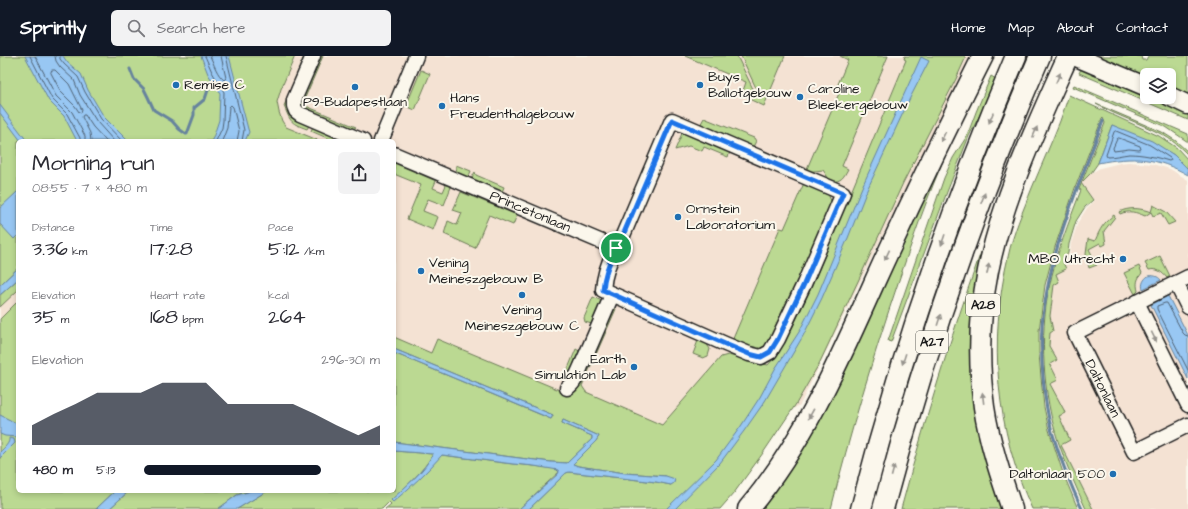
<!DOCTYPE html>
<meta charset="utf-8">
<style>
body{margin:0;font-family:"Architects Daughter",sans-serif;background:#f2f2f3;color:#2b2b33;height:100vh;display:flex;flex-direction:column;font-size:15px;white-space:nowrap}
*{box-sizing:border-box;margin:0}
p{font-size:13px;color:#7c7c81}
.icon{flex:none;width:22px;height:22px;fill:none;stroke:currentColor;stroke-width:2;stroke-linecap:round;stroke-linejoin:round}
.map{position:relative;flex:1;overflow:hidden}
.details{position:absolute;left:16px;top:83px;width:380px;height:354px;display:flex;flex-direction:column;background:#fff;border-radius:6px;box-shadow:0 2px 6px #0003}
.details>*{flex:none}
.buttons{position:absolute;left:1140px;top:12px;display:grid;gap:8px}
.buttons a{display:grid;place-items:center;width:36px;height:36px;border-radius:6px;background:#fff;box-shadow:0 2px 6px #0003;font-size:20px}
.pin{position:absolute;display:grid;place-items:center;width:34px;height:34px;color:#fff;margin:-17px;border:2px solid #fff;border-radius:50%;box-shadow:0 1px 4px #0007}
.round{display:grid;place-items:center;flex:none;width:42px;height:42px;border-radius:6px;background:#f2f2f3}
.summary{display:flex;align-items:center;justify-content:space-between;height:68px;padding:0 16px}
h1{font-size:22px;font-weight:600;line-height:30px}
.stats{display:grid;grid-template-columns:repeat(3,1fr);gap:6px;height:68px;padding:4px 16px}
.stats div{display:grid;align-content:center}
.stats b{font-size:20px;font-weight:600}
.stats small{font-size:11px;font-weight:400}
.stats p{font-size:11px}
.chart{height:112px;padding:8px 16px}
.chart p{display:flex;justify-content:space-between}
.chart svg{width:100%;height:72px;margin-top:4px;fill:#111827;opacity:.7}
ul{padding:0 16px;list-style:none;font-size:13px}
li{display:grid;grid-template-columns:64px 48px 1fr;align-items:center;height:30px}
li i{height:10px;border-radius:5px;background:#111827}
header{display:flex;align-items:center;gap:24px;box-sizing:border-box;height:56px;padding:0 20px;background:#111827;color:#fff}
header strong{font-size:19px}
nav{display:flex;gap:22px;margin-inline-start:auto;font-size:14px}
.search{width:280px;height:36px;background:#f2f2f3;display:flex;align-items:center;gap:10px;box-sizing:border-box;padding:0 14px;border-radius:6px;color:#7c7c81;font-size:15px}
.map>svg:first-child{display:block}
.built{fill:#f4e2d3}
.green{fill:#bbd992;stroke:#6c7a57}
.water{fill:#98c7f3;stroke:#66839d}
.lines{fill:none;stroke-linecap:round;stroke-linejoin:round}
.shore{stroke:#4e6072;stroke-width:1}
.stream{stroke:#66839d;stroke-width:3}
.minor-casing{stroke:#1c1c1c;stroke-width:17}
.major-casing{stroke:#1c1c1c;stroke-width:21}
.highway-casing{stroke:#1c1c1c;stroke-width:23}
.minor{stroke:#fbf7ec;stroke-width:14}
.major{stroke:#fbf7ec;stroke-width:18}
.highway{stroke:#fbf7ec;stroke-width:20}
.oneway{fill:#97948e}
.route-casing{stroke:#fff;stroke-width:8}
.route{stroke:#1a73e8;stroke-width:5}
.poi-dot{fill:#1f6fb2;stroke:#fbf7ec;stroke-width:1.5}
.labels{text-anchor:middle;dominant-baseline:central;stroke-width:4;stroke-linejoin:round;paint-order:stroke}
.shield{fill:#fbf7ec;stroke:#5f5e5a;stroke-width:1}
.shield-label{font-size:13px;font-weight:bold;fill:#1c1c1c}
.poi-label{font-size:14px;fill:#1c1c1c;stroke:#fbf7ec;text-anchor:start}
.street-label{font-size:14px;fill:#1c1c1c;stroke:#fbf7ec}
</style>
<header>
<strong>Sprintly</strong>
<div class="search"><svg class="icon" aria-label="search" viewBox="0 0 24 24"><circle cx="10" cy="10" r="6"/><path d="M15 15l6 6"/></svg>Search here</div>
<nav><a>Home</a><a>Map</a><a>About</a><a>Contact</a></nav>
</header>
<div class="map">
<svg width="1188" height="453" viewBox="0 0 1188 453">
<rect width="100%" height="100%" fill="#fbf7ec"/>
<filter id="ink" filterUnits="userSpaceOnUse"><feTurbulence type="fractalNoise" baseFrequency=".025" numOctaves="2"/><feDisplacementMap in="SourceGraphic" scale="8" xChannelSelector="R" yChannelSelector="G"/><feConvolveMatrix kernelMatrix="1 2 1 2 8 2 1 2 1" color-interpolation-filters="sRGB"/></filter>
<g filter="url(#ink)">
<!-- built -->
<path class="built" d="M0 0H970L800 349 689 409 394 291V85H18V396L0 413Z
M1129 106 1152 108 1170 113 1188 124V453H1093L1061 389 1070 383 1058 360 1064 354 1050 328V308L1057 304 1049 290 1050 277 1053 275 1050 260 1054 229 1059 226 1056 218 1068 197 1070 198 1071 187 1078 166 1087 152 1094 145 1081 127 1091 117 1100 112 1120 107Z"/>
<!-- green -->
<path class="green" d="M0 0H295L281 33 277 46 279 56 282 65 286 71 320 85H18V212L0 229Z
M304 0H307L288 49V55L290 57 310 68 307 73C291 67 291 67 284 50Z
M320 0H323L304 44V46L306 50 356 71 353 73 304 55 301 49V44Z
M685 0H737L753 33 748 41 742 38 746 26Z
M741 0H785L764 50 751 44 756 32Z
M840 0H888L842 110 848 113C843 122 842 125 831 126L823 114 806 116V115L840 35 836 33 848 4Z
M905 0H965V3L956 23 903 127 860 221 819 308 796 348 763 397 734 437 720 453H529L566 417 569 416 656 426 671 429 666 420 625 417 578 410 573 408 596 385 599 380 563 364 562 367 592 380V383L567 407 551 406 394 386V297L551 363 553 359 394 293V281L431 297 437 283 569 338 612 251 616 253 582 330 586 336 662 369 721 301 728 299 768 309 775 301 793 270 812 230 906 4 904 3Z
M1087 0H1141L1142 4H1146L1148 0H1188V44L1169 35V19H1147V22Z
M1083 9 1147 37V41H1158L1188 55V64L1079 17Z
M421 14 430 18 415 54 406 50Z
M991 20 996 23 991 37 969 80 947 136 891 286 888 285 944 122 953 102 967 80 976 56Z
M1074 29 1188 78V86L1166 71 1073 31Z
M1069 39 1159 80 1177 92 1188 104V113L1174 99 1112 69 1098 107 1091 117 1081 127 1093 144 1085 151 1076 165 1069 188 1068 197 1063 206 1066 213 1056 218 1059 226 1054 229 1050 260 1053 275 1050 277 1049 290 1057 304 1050 308 1058 324 1050 328 1064 354 1065 357 1059 360 1070 384 1061 389 1093 453H1086C1076 431 1066 409 1058 385 1043 339 1039 280 1049 232 1056 198 1069 166 1081 134L1079 133 1105 67 1103 62 1102 63 1075 132 1055 191 1045 229 1039 275V298L1041 321 1044 351 1049 374 1063 417 1078 453H1032C996 375 988 285 1008 201 1013 177 1023 155 1032 132 1041 110 1051 88 1060 65 1063 56 1066 48 1069 39Z
M1096 48 1162 76 1176 85 1188 96V99C1180 91 1171 83 1161 78 1140 67 1117 60 1096 48Z
M704 62 754 82 756 85 752 93 699 71Z
M313 70 334 78V85L311 75Z
M683 75 727 93 730 96 728 101 704 91 702 95 689 90 675 94Z
M945 96H947C928 138 913 183 898 227 873 301 850 377 831 453H763L798 398Z
M394 107 436 125 433 132 443 136 446 129 451 131 444 149 428 143 423 155 438 161 433 174 407 163 421 129 394 118Z
M456 109 471 115 468 122C460 118 456 119 456 109Z
M475 116 476 119 504 131 502 136 471 123Z
M804 127 828 138 832 147 831 153 772 281 761 295 732 285 780 172 784 173Z
M461 136 517 159 513 169 489 159 475 192 444 178 448 165 457 169 462 157 453 154Z
M1153 149 1166 156 1175 166 1168 169 1161 157 1153 160 1151 156 1145 160C1136 156 1129 154 1120 158L1119 156C1129 151 1141 152 1151 156Z
M1114 159 1115 161 1104 175 1106 188 1102 190 1100 187 1089 193 1097 209 1089 212 1086 198 1088 183 1095 185C1100 173 1103 167 1114 159Z
M988 178 978 232 1005 453H901C916 396 933 340 951 284 963 248 974 213 988 178Z
M1160 200 1170 220 1167 222C1162 216 1157 212 1149 214L1145 207Z
M1139 210 1142 217C1137 223 1136 227 1138 235L1135 238 1124 217Z
M18 223V234L0 251V239Z
M593 241 602 245 595 269 585 266 584 262Z
M18 245V368L0 360V263Z
M699 282 706 287 710 293 708 300 703 302 693 298Z
M576 293 581 296 573 316 567 315Z
M0 375 18 381V435H115L96 453H0Z
M394 395 433 398C423 416 407 429 392 444L393 445 426 416 441 399 513 408 534 410 556 413 559 416 519 453H385L391 448 389 446 382 453H237L267 435H394Z
M129 435H251L237 439 218 453H109Z"/>
<!-- water -->
<path class="water" d="M25 0H63L67 6 81 18 88 34 104 61 128 85H77L64 60 49 45Z
M201 0H229L248 73 249 76 245 85H211L213 82 219 64 220 37 208 18Z
M921 1 929 5 910 42 867 134 848 182 822 242 803 280 765 345 744 375 720 407 675 453H666L716 404 741 370 760 341 775 313 799 276 818 238 862 131Z
M0 49 27 85H21L0 57Z
M1112 69 1152 85 1174 99 1188 113V119C1157 101 1133 100 1098 107Z
M18 135V179L14 183 0 168V152Z
M18 212V223L0 239V229Z
M1148 220C1153 219 1158 220 1161 224L1143 233C1141 228 1144 223 1148 220Z
M1168 240 1188 279V323L1151 249Z
M394 293 553 359 551 363 542 359 394 297Z
M0 359 18 368V381L5 380 0 378Z
M563 364 599 380 596 385 573 408 578 410 625 417 666 420 675 423 674 427 671 429 656 426 569 416 566 417 529 453H519L558 418 559 416 558 414 534 410 513 408 442 399C427 416 411 431 393 446L391 444C406 430 424 416 433 398L394 395V386L551 406 567 407 592 383V380L562 367Z
M9 382 14 383 15 387 0 402V396C4 392 10 387 9 382Z
M115 435H129L109 453H96Z
M251 435H267L237 453H218L237 439Z"/>
<g class="lines">
<!-- shore -->
<path class="shore" d="M30 0 52 43 67 58 80 82V85
M35 0 56 40 72 56 85 80V85
M55 0 56 5 60 11 74 24 80 39 97 66 114 85
M60 0V3L64 8 78 21 85 36 101 63 122 85
M205 0 212 16 224 36 223 65 222 72 216 85
M210 0C214 8 217 19 224 24L226 22 221 0
M226 0 244 74 242 85
M52 14H55L69 28 82 54 81 57 79 56 75 50 61 36 51 17Z
M1116 75 1150 89 1170 102 1171 104 1169 105C1156 101 1142 98 1129 98 1121 99 1114 101 1107 101L1106 99 1114 76Z
M1119 82 1140 90 1141 93 1139 94 1129 93 1114 95 1113 92 1117 83Z
M91 85 90 77 82 61 83 59H85L93 71 106 85
M222 85 227 72 229 51 231 49 233 51 239 75 237 85
M1188 280 1185 279 1183 277 1167 247H1165L1157 250V253L1188 314"/>
<!-- stream -->
<path class="stream" d="M130 13 134 23 144 33 148 41 154 54 172 65 179 73 186 78H187L194 59V52L205 43 208 34 213 27
M1082 453C1070 428 1060 402 1052 376 1044 346 1040 302 1042 271 1042 263 1044 255 1045 247 1054 184 1081 124 1103 65"/>
<!-- minor casing -->
<g class="minor-casing">
<g id="minor">
<path d="M313 0 294 44V50L296 55 300 58 363 85"/>
<path d="M672 64 843 137 804 228 778 283 770 296 761 301 749 298 725 288 603 234C604 217 612 198 621 184Z"/>
<path d="M381 85 416 0"/>
<path id="s1" d="M394 98 616 192"/>
<path id="s2" d="M1188 221 1075 277 1134 396 1188 369"/>
<path d="M1176 227 1188 251"/>
<path d="M1137 246 1188 349"/>
<path d="M567 332C575 327 578 317 582 308 592 286 602 262 612 239"/>
</g>
</g>
<!-- major casing -->
<g class="major-casing">
<path id="major" d="M1074 0 1147 31
M1169 40 1188 49"/>
</g>
<!-- highway casing -->
<g class="highway-casing">
<path id="highway" d="M748 453C804 386 839 305 874 227 909 150 945 75 983 0
M861 453C901 298 953 147 1016 0
M883 453C924 298 976 147 1040 0
M1012 453C1001 421 989 385 984 351 978 306 979 260 988 215 1003 141 1037 69 1068 0"/>
</g>
<!-- minor -->
<use href="#minor" class="minor"/>
<!-- major -->
<use href="#major" class="major"/>
<!-- highway -->
<use href="#highway" class="highway"/>
</g>
<!-- one-way arrows -->
<defs><path id="oneway-solid" d="M-6-.8H1V-3.2L6.5 0L1 3.2V.8H-6Z"/></defs>
<g class="oneway">
<use href="#oneway-solid" transform="translate(1058 22) rotate(-66)"/>
<use href="#oneway-solid" transform="translate(991 62) rotate(112)"/>
<use href="#oneway-solid" transform="translate(1035 76) rotate(-67)"/>
<use href="#oneway-solid" transform="translate(943 81) rotate(116)"/>
<use href="#oneway-solid" transform="translate(983 142) rotate(-70)"/>
<use href="#oneway-solid" transform="translate(943 184) rotate(109)"/>
<use href="#oneway-solid" transform="translate(887 199) rotate(115)"/>
<use href="#oneway-solid" transform="translate(988 213) rotate(-78)"/>
<use href="#oneway-solid" transform="translate(939 264) rotate(-72)"/>
<use href="#oneway-solid" transform="translate(1154 281) rotate(64)"/>
<use href="#oneway-solid" transform="translate(904 303) rotate(108)"/>
<use href="#oneway-solid" transform="translate(983 342) rotate(-97)"/>
<use href="#oneway-solid" transform="translate(811 358) rotate(119)"/>
<use href="#oneway-solid" transform="translate(893 415) rotate(-75)"/>
</g>
</g>
<g class="lines" filter="url(#ink)">
<!-- route casing -->
<g class="route-casing">
<path id="route" d="M672 64 843 137 804 228 778 283 770 296 761 301 749 298 725 288 603 234C604 217 612 199 621 184Z"/>
</g>
<!-- route -->
<use href="#route" class="route"/>
</g>
<!-- markers -->
<g class="poi-dot">
<circle cx="176" cy="29" r="4"/>
<circle cx="700" cy="29" r="4"/>
<circle cx="355" cy="31" r="4"/>
<circle cx="800" cy="41" r="4"/>
<circle cx="442" cy="50" r="4"/>
<circle cx="678" cy="161" r="4"/>
<circle cx="1123" cy="203" r="4"/>
<circle cx="421" cy="215" r="4"/>
<circle cx="522" cy="239" r="4"/>
<circle cx="634" cy="311" r="4"/>
<circle cx="1113" cy="418" r="4"/>
</g>
<g class="labels">
<!-- shield labels -->
<g class="shield">
<rect x="966" y="238" width="34" height="22" rx="3"/>
<rect x="916" y="275" width="32" height="22" rx="3"/>
</g>
<g class="shield-label">
<text x="983" y="249">A28</text>
<text x="932" y="286">A27</text>
</g>
<!-- poi labels -->
<g class="poi-label">
<text x="708" y="21">Buys<tspan x="708" dy="16">Ballotgebouw</tspan></text>
<text x="184" y="29">Remise C</text>
<text x="808" y="33">Caroline<tspan x="808" dy="16">Bleekergebouw</tspan></text>
<text x="450" y="42">Hans<tspan x="450" dy="16">Freudenthalgebouw</tspan></text>
<text x="355" y="46" text-anchor="middle">P9-Budapestlaan</text>
<text x="686" y="153">Ornstein<tspan x="686" dy="16">Laboratorium</tspan></text>
<text x="1115" y="203" text-anchor="end">MBO Utrecht</text>
<text x="429" y="207">Vening<tspan x="429" dy="16">Meineszgebouw B</tspan></text>
<text x="522" y="254" text-anchor="middle">Vening<tspan x="522" dy="16">Meineszgebouw C</tspan></text>
<text x="626" y="303" text-anchor="end">Earth<tspan x="626" dy="16">Simulation Lab</tspan></text>
<text x="1105" y="418" text-anchor="end">Daltonlaan 500</text>
</g>
<!-- street labels -->
<g class="street-label">
<text stroke="none"><textPath href="#s1" startOffset="148">Princetonlaan</textPath></text>
<text stroke="none"><textPath href="#s2" startOffset="188">Daltonlaan</textPath></text>
</g>
</g>
</svg>
<div class="buttons">
<a><svg class="icon" aria-label="layers" viewBox="0 0 24 24"><path d="M12 4l9 5-9 5-9-5zM3 14l9 5 9-5"/></svg></a>
</div>
<div class="pin" style="left:616px;top:192px;background:#1e9e55"><svg class="icon" aria-label="arrive" viewBox="0 0 24 24"><path d="M6 21V4h12l-3 4 3 4H6"/></svg></div>
<section class="details">
<div class="summary"><div><h1>Morning run</h1><p>08:55 · 7 × 480 m</p></div><a class="round"><svg class="icon" aria-label="share" viewBox="0 0 24 24"><path d="M12 15V3M7 8l5-5 5 5M5 13v7h14v-7"/></svg></a></div>
<div class="stats">
<div><p>Distance</p><b>3.36<small> km</small></b></div>
<div><p>Time</p><b>17:28</b></div>
<div><p>Pace</p><b>5:12<small> /km</small></b></div>
</div>
<div class="stats">
<div><p>Elevation</p><b>35<small> m</small></b></div>
<div><p>Heart rate</p><b>168<small> bpm</small></b></div>
<div><p>kcal</p><b>264</b></div>
</div>
<div class="chart"><p><span>Elevation</span>296–301 m</p>
<svg viewBox="0 0 160 44" preserveAspectRatio="none"><path d="M0 44V32L10 25L20 19L30 12L40 12L50 12L60 6L70 6L80 6L90 19L100 19L110 19L120 19L130 25L140 32L150 38L160 32V44z"/></svg>
</div>
<ul>
<li><b>480 m</b>5:13<i style="width:75%"></i></li>
</ul>
</section>
</div>
